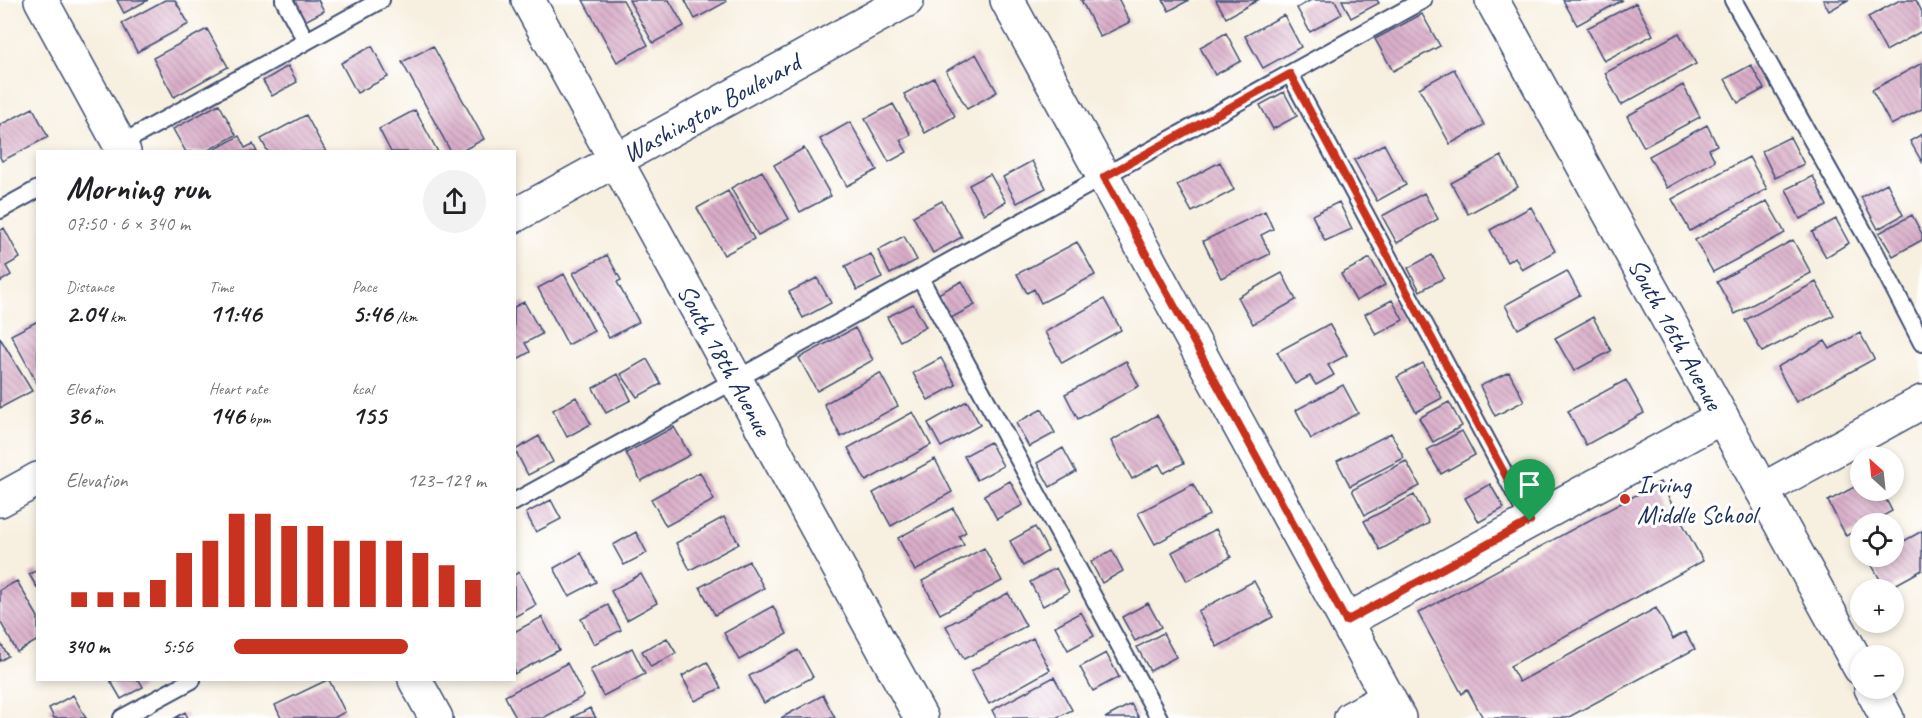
<!DOCTYPE html>
<meta charset="utf-8">
<style>
body{margin:0;font-family:Caveat,sans-serif;background:#f2f2f2;color:#202124;height:100vh;display:flex;flex-direction:column;font-size:22px;white-space:nowrap}
*{box-sizing:border-box;margin:0}
p{font-size:20px;color:#757577}
.icon{flex:none;width:33px;height:33px;fill:none;stroke:currentColor;stroke-width:2;stroke-linecap:round;stroke-linejoin:round}
.map{position:relative;flex:1;overflow:hidden}
.sheet{position:absolute;left:36px;top:150px;width:480px;height:531px;display:flex;flex-direction:column;background:#fff;border-radius:0px;box-shadow:0 3px 9px #0003}
.sheet>*{flex:none}
.needle{width:39px;rotate:333deg}
.buttons{position:absolute;left:1850px;top:447px;display:grid;gap:12px}
.buttons a{display:grid;place-items:center;width:54px;height:54px;border-radius:50%;background:#fff;box-shadow:0 3px 9px #0003;font-size:30px}
.pin{position:absolute;display:grid;place-items:center;width:51px;height:51px;color:#fff;margin:-62px -26px;border-radius:50% 50% 50% 0;rotate:-45deg;box-shadow:0 0 6px #0007}
.pin .icon{rotate:45deg}
.round{display:grid;place-items:center;flex:none;width:63px;height:63px;border-radius:32px;background:#f2f2f2}
.overview{display:flex;align-items:center;justify-content:space-between;height:102px;padding:0 30px}
h1{font-size:33px;font-weight:700;line-height:45px}
.metrics{display:grid;grid-template-columns:repeat(3,1fr);gap:9px;height:102px;padding:6px 30px}
.metrics div{display:grid;align-content:center}
.metrics b{font-size:26px;font-weight:700}
.metrics small{font-size:16px;font-weight:400}
.metrics p{font-size:16px}
.chart{height:168px;padding:12px 30px}
.chart p{display:flex;justify-content:space-between}
.chart svg{width:100%;height:108px;margin-top:6px;stroke:#c8321e;stroke-width:6}
ul{padding:0 30px;list-style:none;font-size:20px}
li{display:grid;grid-template-columns:96px 72px 1fr;align-items:center;height:45px}
li i{height:15px;border-radius:8px;background:#c8321e}
.map>svg:first-child{display:block}
.building{fill:url(#building-back-hatch)}
.lines{fill:none;stroke-linecap:round;stroke-linejoin:round}
.service-casing{stroke:#3c4c71;stroke-width:20}
.minor-casing{stroke:#3c4c71;stroke-width:36}
.tertiary-casing{stroke:#3c4c71;stroke-width:36}
.service{stroke:#fff;stroke-width:16}
.minor{stroke:#fff;stroke-width:33}
.tertiary{stroke:#fff;stroke-width:33}
.route-casing{stroke:#fff;stroke-width:12}
.route{stroke:#c8321e;stroke-width:8}
.poi-dot{fill:#c8321e;stroke:#fff;stroke-width:2}
.labels{text-anchor:middle;dominant-baseline:central;stroke-width:6;stroke-linejoin:round;paint-order:stroke}
.street-label{font-size:26px;fill:#1b2f5e;stroke:#fff}
.poi-label{font-size:26px;fill:#1b2f5e;stroke:#fff;text-anchor:start}
</style>
<div class="map">
<svg width="1922" height="718" viewBox="0 0 1922 718">
<defs>
<pattern id="building-back-hatch" width="6" height="6" patternUnits="userSpaceOnUse" patternTransform="scale(1.5)"><rect width="6" height="6" fill="#daadc9"/><path d="M-1 5l2 2M0 0l6 6M5-1l2 2" fill="none" stroke="#b08da6"/></pattern>
</defs>
<rect width="100%" height="100%" fill="#fff"/>
<filter id="ink" filterUnits="userSpaceOnUse"><feTurbulence type="fractalNoise" baseFrequency=".0167" numOctaves="2"/><feDisplacementMap in="SourceGraphic" scale="12" xChannelSelector="R" yChannelSelector="G"/><feConvolveMatrix kernelMatrix="1 2 1 2 8 2 1 2 1" color-interpolation-filters="sRGB"/></filter>
<filter id="wash" filterUnits="userSpaceOnUse"><feTurbulence type="fractalNoise" baseFrequency=".008" numOctaves="4" result="noise"/><feDisplacementMap in="SourceGraphic" scale="24" xChannelSelector="R" yChannelSelector="G"/><feGaussianBlur stdDeviation="1.35" result="paint"/><feColorMatrix in="noise" values="0 0 0 0 0 0 0 0 0 0 0 0 0 0 0 0 0 1.4 0 .05"/><feComposite in="paint" operator="in"/></filter>
<g filter="url(#wash)">
<rect width="100%" height="100%" fill="#f7efdf"/>
<g id="blocks">
<!-- building -->
<path class="building" d="M117 0H148L124 13Z
M165 0H175L189 24 137 52 122 23Z
M291 0H318L324 11 303 22Z
M583 0H623L648 45 617 62Z
M629 0H669L684 26 653 43Z
M685 0H725L726 2 695 19Z
M1081 0H1119L1130 22 1100 37Z
M1163 0H1189L1169 11Z
M1216 0H1258L1226 18Z
M1311 0H1335L1342 14 1310 32 1297 8Z
M1342 0H1377L1379 3 1351 18Z
M1563 0H1623L1577 25Z
M1823 0H1848L1829 11Z
M1900 0H1916L1922 12V31L1886 51 1868 17Z
M1636 3 1653 35 1604 61 1587 28Z
M1422 14 1440 46 1393 71 1375 39Z
M1284 15 1301 47 1263 68 1245 36Z
M207 29 228 67 174 97 153 58Z
M1226 33 1241 61 1215 75 1200 47Z
M1679 33 1696 64 1621 105 1605 73Z
M372 46 388 77 357 93 341 63Z
M433 46 484 139 460 152H451L402 62Z
M976 54 997 92 967 109 946 71Z
M1922 63V109L1891 125 1872 90Z
M1751 65 1764 89 1738 103 1725 79Z
M288 66 297 82 272 96 263 81Z
M1454 69 1484 125 1450 144 1419 88Z
M934 78 955 116 925 133 904 94Z
M1683 85 1700 117 1644 147 1627 116Z
M1284 92 1297 116 1273 129 1260 105Z
M219 104 236 135 205 152H186L173 129Z
M893 104 911 135 900 140 907 152 889 162 865 119Z
M33 108 48 137 2 161 0 157V125Z
M415 110 438 152H391L379 129Z
M306 115 326 152H268L261 139Z
M850 122 877 170 847 186 820 139Z
M1707 125 1717 145 1709 149 1715 161 1667 188 1649 156Z
M1922 134V162L1910 141Z
M239 136 245 148 253 144 257 152H210Z
M1790 137 1804 164 1775 178 1762 151Z
M1384 144 1406 185 1377 201 1354 160Z
M804 148 831 196 800 212 774 165Z
M1501 156 1518 187 1468 214 1451 183Z
M1749 157 1767 189 1690 231 1672 199Z
M1032 161 1046 188 1017 203 1003 177Z
M1220 162 1234 190 1192 212 1177 185Z
M762 171 789 219 758 235 731 188Z
M990 174 1006 202 984 214 969 185Z
M1813 176 1827 206 1800 219 1786 189Z
M1887 183 1903 215 1878 229 1861 197Z
M728 191 754 239 724 255 697 208Z
M1424 193 1438 219 1397 243 1382 216Z
M942 201 962 237 933 253 913 216Z
M1767 201 1785 233 1713 272 1695 240Z
M1339 202 1352 229 1325 241 1312 215Z
M1531 207 1555 251 1522 270 1515 257 1507 262 1490 230Z
M1265 211 1273 229 1261 235 1270 254 1221 278 1203 241Z
M1912 215 1922 234V240L1893 256 1879 233Z
M1836 219 1849 243 1826 257 1812 232Z
M4 228 20 258 6 266 11 275 0 282V231Z
M904 236 917 260 890 274 878 250Z
M1793 240 1811 273 1735 314 1717 282Z
M1077 242 1095 275 1041 303 1034 289 1027 293 1017 274Z
M871 254 882 278 857 290 845 266Z
M607 255 621 280 617 282 639 322 609 338 573 273Z
M1432 255 1444 278 1420 291 1408 268Z
M1370 258 1385 285 1356 301 1341 274Z
M1567 271 1580 295 1518 329 1505 305Z
M1282 273 1296 300 1253 324 1238 297Z
M564 274 594 331 568 345 538 288Z
M817 278 831 303 803 318 789 292Z
M962 281 975 305 951 318 938 294Z
M1816 282 1834 315 1762 352 1745 320Z
M1104 299 1121 330 1062 363 1045 332Z
M1392 300 1403 320 1376 335 1365 314Z
M524 302 542 334 525 343 530 352 514 361V307Z
M913 304 926 327 900 341 887 317Z
M1593 317 1611 351 1574 371 1555 338Z
M38 321V385L11 335Z
M1329 324 1347 355 1328 365 1334 375 1316 385 1310 376 1295 384 1277 352Z
M855 328 873 360 817 391 799 358Z
M1860 333 1874 359 1796 402 1777 367 1825 341 1830 349Z
M0 338 32 391 0 408Z
M941 358 956 385 928 400 913 373Z
M647 359 661 384 637 397 621 374Z
M1126 361 1139 386 1078 419 1065 394Z
M1423 363 1442 398 1416 412 1397 377Z
M1509 372 1524 401 1495 416 1480 386Z
M880 373 898 406 841 437 824 404Z
M618 374 631 400 606 413 593 388Z
M1626 380 1644 413 1586 445 1568 411Z
M1343 385 1358 413 1311 439 1296 410Z
M576 397 591 424 567 437 553 410Z
M967 401 980 425 941 447 928 423Z
M1449 402 1462 426 1433 442 1419 418Z
M1042 409 1055 433 1029 447 1016 423Z
M913 412 931 445 866 481 848 448Z
M1157 415 1184 463 1164 473 1159 464 1132 479 1111 441Z
M674 427 690 455 641 481 626 453Z
M1462 431 1475 455 1441 474 1427 450Z
M1391 433 1404 458 1350 486 1337 461Z
M539 436 553 462 528 475 515 450Z
M990 442 1003 466 977 480 964 456Z
M1063 448 1076 472 1050 487 1037 463Z
M935 459 952 492 891 526 873 493Z
M1406 461 1420 486 1365 515 1352 490Z
M700 472 714 500 666 526 651 499Z
M1010 481 1023 505 997 519 984 495Z
M1660 482 1703 561 1510 666 1519 682 1656 608 1673 639 1685 632 1695 649 1567 718H1483L1467 689 1462 694 1418 613Z
M1193 484 1209 515 1155 544 1138 513Z
M1490 484 1504 508 1479 522 1465 498Z
M1860 484V490H1881L1892 511 1869 524H1860V528L1846 536 1828 501Z
M1414 495 1429 523 1380 550 1364 521Z
M551 500 561 519 536 532 526 513Z
M953 508 966 532 959 536 964 545 915 571 898 538Z
M724 517 739 544 690 570 676 543Z
M1035 527 1048 551 1023 566 1010 541Z
M1216 529 1231 557 1187 581 1172 552Z
M1922 531V570L1886 590 1869 560 1876 556H1893V547Z
M636 532 647 553 624 565 613 545Z
M984 548 1002 581 940 614 922 581Z
M1112 550 1123 571 1102 583 1091 562Z
M581 553 596 582 569 596 554 568Z
M749 561 764 588 715 615 700 587Z
M1056 568 1069 592 1043 606 1030 582Z
M38 570V589L29 574Z
M519 572 536 605 514 617V575Z
M641 574 657 603 627 620 611 591Z
M17 581 38 617V640L17 652 0 621V590Z
M1254 581 1273 617 1217 647 1198 611Z
M1008 593 1026 626 964 659 946 626Z
M1148 603 1161 627 1135 641 1122 617Z
M608 605 621 630 594 644 581 619Z
M773 606 787 634 739 660 724 633Z
M1081 612 1094 636 1068 650 1055 626Z
M542 617 559 650 514 674V632Z
M1163 633 1176 657 1150 671 1137 647Z
M667 638 676 653 651 667 642 651Z
M1033 638 1050 670 989 704 971 671Z
M0 642 8 656 0 661Z
M632 648 645 674 603 696 590 670Z
M798 650 813 677 764 703 749 676Z
M1106 653 1119 677 1093 691 1080 667Z
M707 662 721 688 695 701 682 676Z
M567 663 584 696 543 718H516L505 696Z
M1054 677 1072 710 1056 718H996L992 710Z
M110 680H139L143 687 121 699Z
M327 680H329L345 712 334 718H281L275 705Z
M73 695 86 718H54L49 708Z
M823 695 835 718H781Z
M1131 704 1139 718H1105Z
M590 708 596 718H571Z
M185 712 188 718H175Z"/>
</g>
</g>
<g filter="url(#ink)">
<use href="#blocks" fill-opacity="0" stroke="#3c4c71" stroke-width="1.5"/>
<g class="lines">
<!-- service casing -->
<g class="service-casing">
<path id="service" d="M284 0 306 41
M1733 0 1875 252 1922 343
M1290 74 1530 521
M115 147 381 0
M0 210 38 189
M920 278 1159 718
M514 502 1423 0
M122 718 192 680"/>
</g>
<!-- minor casing -->
<g class="minor-casing">
<g id="minor">
<path d="M41 0 124 152"/>
<path id="s1" d="M528 0 921 718"/>
<path d="M1007 0 1399 718"/>
<path id="s2" d="M1492 0 1860 668"/>
<path d="M1762 490 1922 402"/>
<path d="M1346 621 1722 417"/>
<path d="M415 680 436 718"/>
<path d="M1871 688 1887 718"/>
<path d="M1351 718 1388 698"/>
</g>
</g>
<!-- tertiary casing -->
<g class="tertiary-casing">
<g id="tertiary">
<path id="s3" d="M514 216 907 0"/>
<path d="M0 500 38 479"/>
</g>
</g>
<!-- service -->
<use href="#service" class="service"/>
<!-- minor -->
<use href="#minor" class="minor"/>
<!-- tertiary -->
<use href="#tertiary" class="tertiary"/>
</g>
</g>
<g class="lines" filter="url(#ink)">
<!-- route casing -->
<g class="route-casing">
<path id="route" d="M1290 74 1530 521 1346 621 1104 177Z"/>
</g>
<!-- route -->
<use href="#route" class="route"/>
</g>
<!-- markers -->
<circle class="poi-dot" cx="1625" cy="499" r="6"/>
<g class="labels">
<!-- street labels -->
<g class="street-label">
<text stroke="none"><textPath href="#s3" startOffset="225">Washington Boulevard</textPath></text>
<text stroke="none"><textPath href="#s2" startOffset="381">South 16th Avenue</textPath></text>
<text stroke="none"><textPath href="#s1" startOffset="410">South 18th Avenue</textPath></text>
</g>
<!-- poi labels -->
<g class="poi-label">
<text x="1637" y="484">Irving<tspan x="1637" dy="30">Middle School</tspan></text>
</g>
</g>
</svg>
<div class="buttons">
<a><svg class="needle" viewBox="-14 -14 28 28"><path d="M0-13l5 13h-10z" fill="#e53935"/><path d="M0 13l5-13h-10z" fill="#757577"/></svg></a>
<a><svg class="icon" aria-label="locate" viewBox="0 0 24 24"><circle cx="12" cy="12" r="6"/><path d="M12 2v4M12 18v4M2 12h4M18 12h4"/></svg></a>
<a>+</a>
<a>−</a>
</div>
<div class="pin" style="left:1530px;top:521px;background:#1e9e55"><svg class="icon" aria-label="arrive" viewBox="0 0 24 24"><path d="M6 21V4h12l-3 4 3 4H6"/></svg></div>
<section class="sheet">
<div class="overview"><div><h1>Morning run</h1><p>07:50 · 6 × 340 m</p></div><a class="round"><svg class="icon" aria-label="share" viewBox="0 0 24 24"><path d="M12 15V3M7 8l5-5 5 5M5 13v7h14v-7"/></svg></a></div>
<div class="metrics">
<div><p>Distance</p><b>2.04<small> km</small></b></div>
<div><p>Time</p><b>11:46</b></div>
<div><p>Pace</p><b>5:46<small> /km</small></b></div>
</div>
<div class="metrics">
<div><p>Elevation</p><b>36<small> m</small></b></div>
<div><p>Heart rate</p><b>146<small> bpm</small></b></div>
<div><p>kcal</p><b>155</b></div>
</div>
<div class="chart"><p><span>Elevation</span>123–129 m</p>
<svg viewBox="0 0 160 44" preserveAspectRatio="none"><path d="M5 44V38M15 44V38M25 44V38M35 44V33M45 44V22M55 44V17M65 44V6M75 44V6M85 44V11M95 44V11M105 44V17M115 44V17M125 44V17M135 44V22M145 44V27M155 44V33"/></svg>
</div>
<ul>
<li><b>340 m</b>5:56<i style="width:69%"></i></li>
</ul>
</section>
</div>
